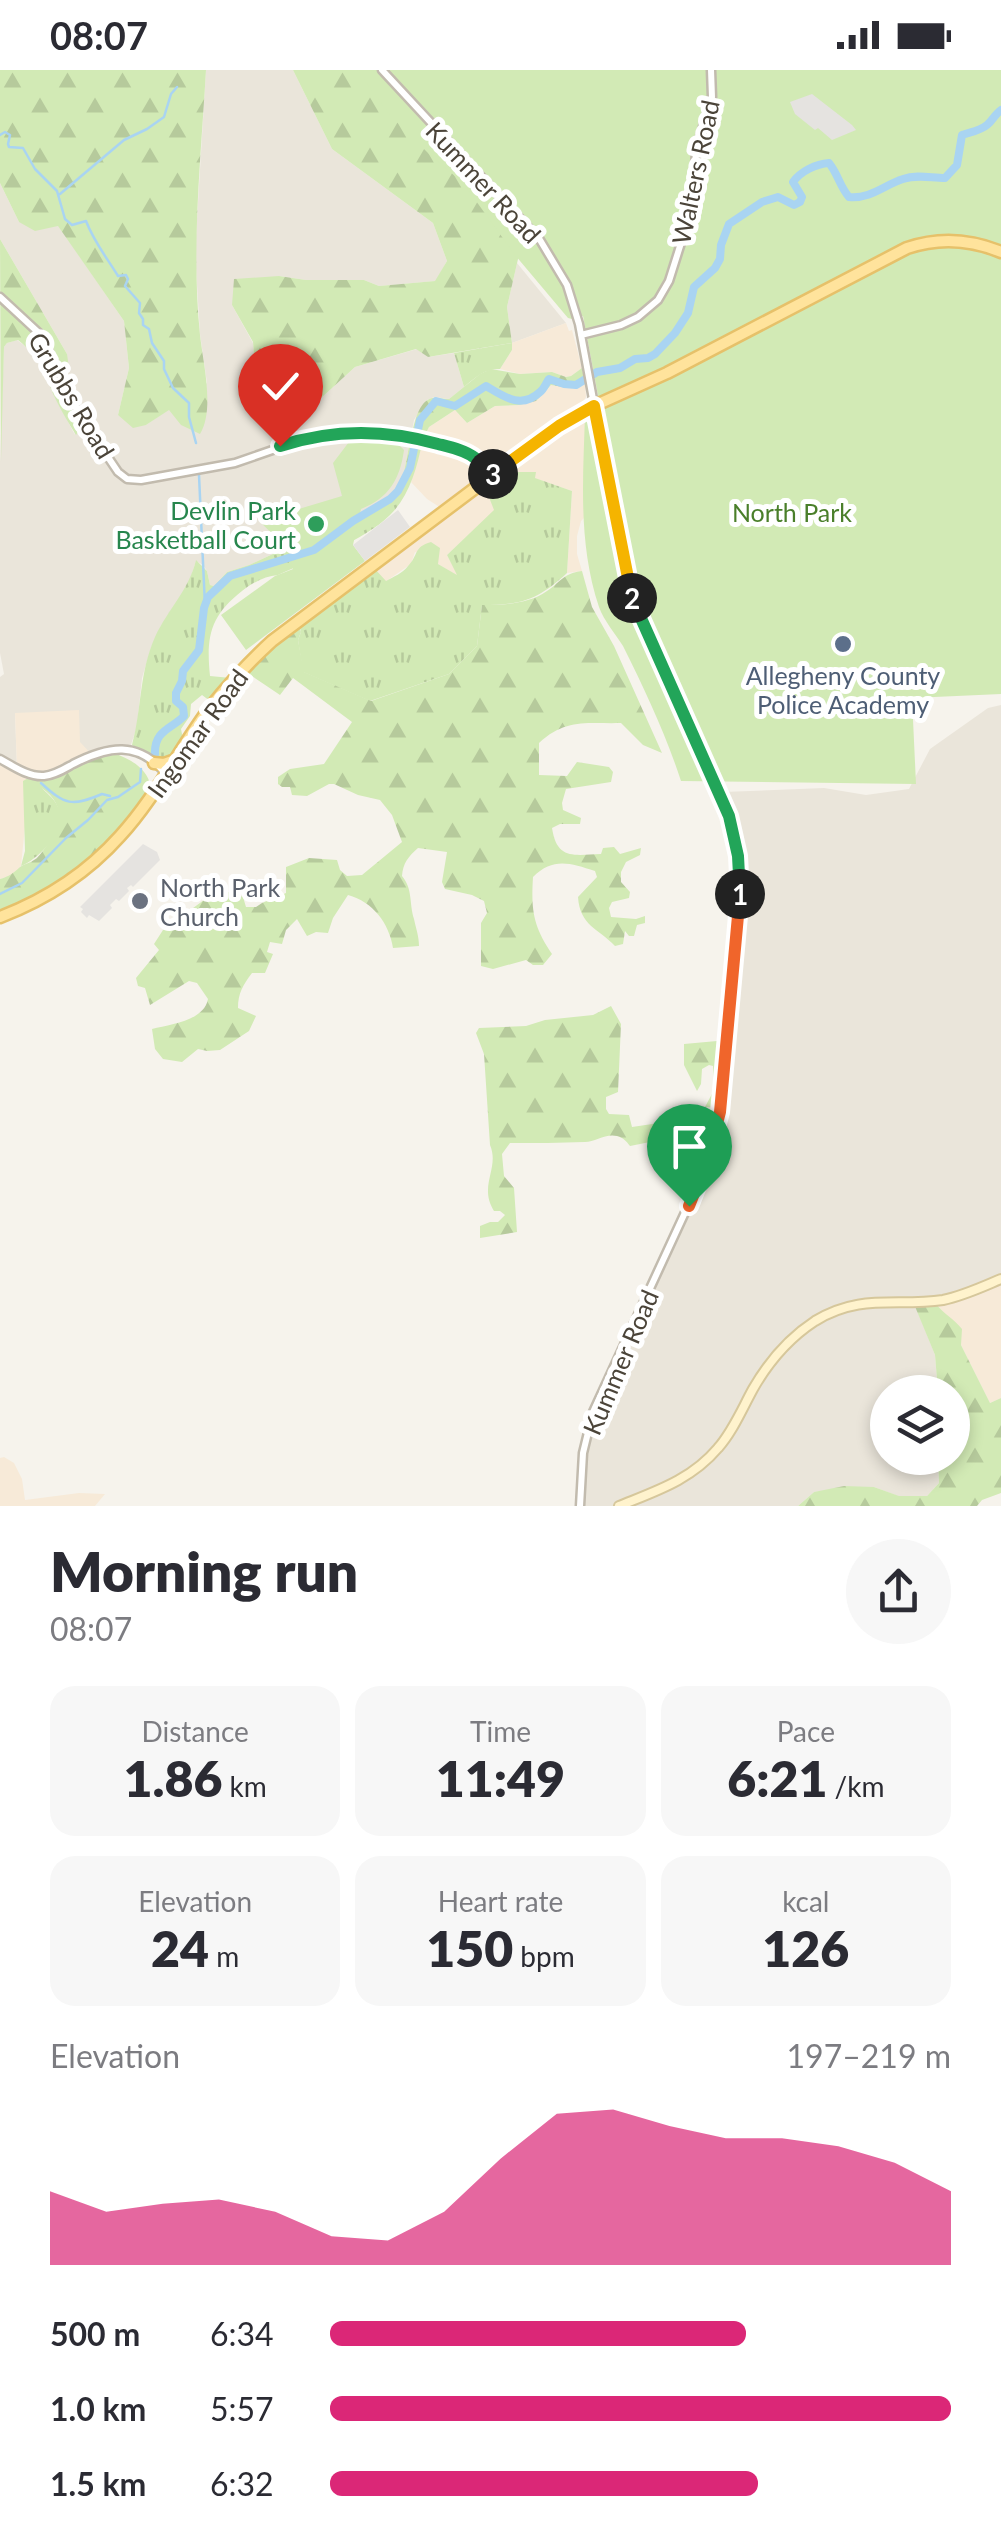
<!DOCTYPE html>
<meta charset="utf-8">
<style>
body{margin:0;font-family:Lato,sans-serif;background:#f7f7f7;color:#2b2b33;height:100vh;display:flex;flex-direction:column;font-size:38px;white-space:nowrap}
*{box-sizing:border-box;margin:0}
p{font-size:32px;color:#7c7c81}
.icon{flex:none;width:55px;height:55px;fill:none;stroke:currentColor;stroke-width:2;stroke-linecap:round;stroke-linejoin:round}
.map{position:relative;height:1436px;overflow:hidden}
.details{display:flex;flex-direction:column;background:#fff;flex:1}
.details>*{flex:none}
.fabs{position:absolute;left:870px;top:1305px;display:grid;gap:20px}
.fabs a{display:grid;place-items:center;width:100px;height:100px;border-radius:50%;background:#fff;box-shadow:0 5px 15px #0003;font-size:50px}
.pin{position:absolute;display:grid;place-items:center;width:85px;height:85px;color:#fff;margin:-102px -42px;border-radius:50% 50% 50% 0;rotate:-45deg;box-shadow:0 0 10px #0007}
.pin .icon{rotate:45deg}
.km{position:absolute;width:50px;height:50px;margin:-25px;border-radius:50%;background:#222;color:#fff;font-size:28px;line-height:50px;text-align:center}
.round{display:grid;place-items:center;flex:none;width:105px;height:105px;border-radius:52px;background:#f7f7f7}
.head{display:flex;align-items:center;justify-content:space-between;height:170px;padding:0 50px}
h1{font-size:55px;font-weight:800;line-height:75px}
.figures{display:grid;grid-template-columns:repeat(3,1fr);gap:15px;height:170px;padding:10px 50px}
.figures div{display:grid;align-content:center;border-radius:25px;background:#f7f7f7;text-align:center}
.figures b{font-size:50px;font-weight:800}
.figures small{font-size:28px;font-weight:400}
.figures p{font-size:28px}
.chart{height:280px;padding:20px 50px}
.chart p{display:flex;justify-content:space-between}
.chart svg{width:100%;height:180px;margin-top:10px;fill:#db2777;opacity:.7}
ul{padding:0 50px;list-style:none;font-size:32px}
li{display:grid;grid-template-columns:160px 120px 1fr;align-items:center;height:75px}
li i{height:25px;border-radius:12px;background:#db2777}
.status{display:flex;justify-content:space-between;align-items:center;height:70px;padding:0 50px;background:#fff;direction:ltr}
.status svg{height:28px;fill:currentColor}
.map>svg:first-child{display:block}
.residential{fill:#eae5da}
.commercial{fill:#f7ead8}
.grass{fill:url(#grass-tufts)}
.forest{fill:url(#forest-firs)}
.park{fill:#d2eab5}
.parking{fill:#e5e3e0}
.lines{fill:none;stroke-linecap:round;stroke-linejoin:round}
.stream{stroke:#a9d4f2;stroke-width:2.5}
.river{stroke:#a9d4f2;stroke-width:8}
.tertiary-casing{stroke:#c2bbae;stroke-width:11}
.secondary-casing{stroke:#d6c79b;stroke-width:12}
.primary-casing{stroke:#e6c16a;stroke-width:15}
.tertiary{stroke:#fff;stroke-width:6}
.secondary{stroke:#fff3cd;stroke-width:8}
.primary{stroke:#ffe39c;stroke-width:10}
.split-1-casing{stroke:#fff;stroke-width:20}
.split-2-casing{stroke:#fff;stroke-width:20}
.split-3-casing{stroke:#fff;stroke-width:20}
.split-4-casing{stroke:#fff;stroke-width:20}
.split-1{stroke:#f0652b;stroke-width:12}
.split-2{stroke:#22a559;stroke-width:12}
.split-3{stroke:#f5b400;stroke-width:12}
.split-4{stroke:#22a559;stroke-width:12}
.leisure-dot{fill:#2e9e5b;stroke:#fff;stroke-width:4}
.service-dot{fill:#5c6f8a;stroke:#fff;stroke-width:4}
.worship-dot{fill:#6b7280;stroke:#fff;stroke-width:4}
.labels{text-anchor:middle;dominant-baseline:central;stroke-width:10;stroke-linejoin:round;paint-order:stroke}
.street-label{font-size:25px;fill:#4b4439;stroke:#fff}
.leisure-label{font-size:25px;fill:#27864d;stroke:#fff;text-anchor:end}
.park-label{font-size:25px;fill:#4a7f2a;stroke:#fff}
.service-label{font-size:25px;fill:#4e5e75;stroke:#fff}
.worship-label{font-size:25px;fill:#5b616d;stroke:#fff;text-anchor:start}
</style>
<div class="status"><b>08:07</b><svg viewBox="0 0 49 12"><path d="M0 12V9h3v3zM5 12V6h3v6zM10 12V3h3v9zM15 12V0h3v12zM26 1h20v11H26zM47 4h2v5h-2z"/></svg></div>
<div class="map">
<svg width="1001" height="1436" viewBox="0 0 1001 1436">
<defs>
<pattern id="grass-tufts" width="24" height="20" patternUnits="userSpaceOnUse" patternTransform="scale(2.5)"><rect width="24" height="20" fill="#d2eab5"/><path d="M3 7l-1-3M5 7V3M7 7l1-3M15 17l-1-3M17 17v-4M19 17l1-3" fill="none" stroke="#b6ca9c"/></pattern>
<pattern id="forest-firs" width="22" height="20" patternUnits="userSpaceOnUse" patternTransform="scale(2.5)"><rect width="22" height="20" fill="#d2eab5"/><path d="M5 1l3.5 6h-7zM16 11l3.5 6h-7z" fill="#b6ca9c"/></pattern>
</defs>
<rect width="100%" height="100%" fill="#f6f3ec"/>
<!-- residential -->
<path class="residential" d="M206 0H293L332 79 433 153 447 191 436 211 379 216 364 210H306L279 206 232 235 253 273 256 314 307 341 355 297 417 279 428 287 454 283 464 317 449 329 434 327 427 330 414 350 403 407 396 422 382 434 361 443 338 457 288 477 249 495 227 502 214 516 210 515 207 501 203 495 196 491 188 516 161 556 151 578 142 608 137 656 129 681 91 685 80 673 15 643 17 698 0 689V607L4 604 0 583V392L4 277 7 273 17 270 32 281 43 296 55 327 75 365 61 305 67 284 0 169V113L19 152 58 155 124 251 129 298 118 345 146 355 207 313 200 264 195 182Z
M517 193 566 253 512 273 507 237Z
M1001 635V1204L947 1225 912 1227 935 1285 938 1322H888V1388H938L939 1413 927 1426H898L874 1417 814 1422 798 1436H583L586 1386 595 1349 704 1109 724 1039 729 1009 744 812 742 786 731 740 723 722 824 718 866 725 909 719 930 679 988 638Z"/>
<!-- commercial -->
<path class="commercial" d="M566 253 569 261 572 260 582 298 571 306 566 307 552 302 520 304 500 299 512 280V273Z
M585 314 586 327 579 338 515 382 441 438 427 429 411 412 424 367 429 357 455 340 467 353 495 336 519 335 543 324 551 315 577 318Z
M585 345 592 440 581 451 577 466V484L582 501 567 503 572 421 534 408 535 402H506Z
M485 417 495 440 447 485 459 507 438 494V489L415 482 411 494 385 512 374 498Z
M79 640 80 672 94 687 50 709 30 707 21 796 13 805 0 809V692L17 699 15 643Z
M1001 1214V1328L990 1333 961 1275 944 1243 936 1234 958 1230Z
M4 1387 14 1393 22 1409 25 1430 79 1423 105 1424 95 1436H0V1388Z"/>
<!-- grass -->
<path class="grass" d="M512 273V280L500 299C484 299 476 307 464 317L454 283Z
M410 371 422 373C417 398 409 427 390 445 364 471 312 489 278 505 265 506 252 513 242 521 210 546 206 567 210 606L231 608 214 634 202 625 191 634 190 646 181 659 183 669 168 690H160L132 675C142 638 139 603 155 567 168 539 189 520 196 490L207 501 210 515 214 516 227 502 249 495 288 477 338 457 361 443 382 434 396 422 403 407Z
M506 402H536L535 408 572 421 567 503C538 530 521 535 482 535L477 576 449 604 370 631 303 602 298 570 301 562 299 554 374 498 386 511C393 507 403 503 408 496 419 485 413 477 431 472L440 478 438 494 457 505 447 485 494 440 485 417Z
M30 707 41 708 40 716C45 722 54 728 57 735 70 758 40 788 21 796L25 781 23 711Z"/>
<!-- forest -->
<path class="forest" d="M0 0H206C201 88 191 177 200 265 203 292 215 340 200 364L181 355 169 340 146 355 133 358 118 345 129 298 124 251 58 156 35 161 19 152 0 113Z
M293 0H704L521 176 507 237 512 273 428 287 416 279 355 297 307 341 267 331 256 314 253 272 232 235 234 209 279 206 306 210H364L379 216 435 211 447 191 433 153 332 79Z
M0 169 67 284 69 298 61 306 85 353 76 365C69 354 62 342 56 330 43 302 44 291 18 270L7 273 4 277 1 392Z
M582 298 585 314 570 318 551 315 536 331 519 335 495 336 467 353 455 340 429 357 424 367 412 364C414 353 419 331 432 328 437 327 443 329 449 329L480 304 491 299 520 304 552 302 566 307 571 306Z
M582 501 592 537 614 576 662 683 643 675 621 653C587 654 566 648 539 673V705L567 706 577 692 609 697 613 702 611 712 566 719 562 733 563 740 581 748 580 754H560L552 758C557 790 573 785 601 784L603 778 614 777 620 784 641 778 640 785 626 792 621 802V812L630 822 629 828 612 832 609 838 611 847 636 849 645 846V853L637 855 634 866H629L625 861 623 874 615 876C598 858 580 856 578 827L597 807 595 801C570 793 553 787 533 807 531 840 533 856 552 884L543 895H533L526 890 493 899 481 896V853L487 843 484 831 472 825 445 819 442 812 447 782 418 778C408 787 403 793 402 806 413 819 409 833 414 849 416 859 419 866 419 876L393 878C389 853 373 832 348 825L333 848 328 863 316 862 307 866 297 849 286 860 282 874 270 872 267 882 273 884 265 903H252C243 915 238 923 238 938L256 946 249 961 220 980 207 981 198 979 182 992 163 989 155 979 152 959C171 954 204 951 208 929L197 913 189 911 150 935 145 918 138 916 136 908 159 880 154 874 163 860 204 830 222 822H232L243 827 246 837H256L262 833 286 823V797L309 788 337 790 340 800 347 806 362 805 402 772 392 745 380 730 358 725 334 714H329L307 726 292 725 290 717H282L278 714V707L290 699 324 694 352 652 293 608 280 625 243 600 297 550 301 562 298 570 304 602 371 631 449 604 477 576 482 535C503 535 529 534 547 521 562 511 562 504 582 501Z
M114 683C131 690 146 697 151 716 121 756 89 797 44 821 30 829 14 834 0 840V809C10 806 12 804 20 797 24 794 30 793 34 790 37 789 43 781 45 778 65 753 65 730 35 714L41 708 50 709 94 687Z
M611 936 621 954 618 1022 606 1027V1039L609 1044 629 1045 632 1057 659 1053 660 1070 630 1076C626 1071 624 1068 617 1066 606 1063 595 1072 585 1072 560 1073 535 1073 510 1073L502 1084 504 1106 514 1118 517 1162 480 1168V1156L490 1152H498L505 1145 500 1141H494C478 1115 500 1099 490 1075L484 984 476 963 479 958 526 956 545 950 593 945Z
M728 970 720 1038 705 1037 714 1020 713 996 709 995 702 999 701 1014 697 1021 684 995V974Z
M914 1234H936C944 1244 954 1249 962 1259L961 1275 990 1333 1001 1328V1423L982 1430 977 1436H798L814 1422 844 1416 874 1417 899 1426H927L939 1413 938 1388H952V1322H938L935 1285Z"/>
<!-- park -->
<path class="park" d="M357 0H1001V624L912 628 916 714 681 711C666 665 645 620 623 576 615 563 604 551 599 537 578 474 583 410 585 345L600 336 583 246 572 249 568 248 515 185 463 113 428 83 390 45Z
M362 367C376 369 395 368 404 380 400 409 389 428 361 439L353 475 365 491 246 580 221 545 275 506 293 499 284 475 259 451 342 426 333 393 352 368Z"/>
<!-- parking -->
<path class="parking" d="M812 24 852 55 856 60 832 70 818 58 815 60 795 44 790 32Z
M398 440 410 457 365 491 353 475Z
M143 774 157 782 160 790 133 817 131 815 127 818 129 821 119 831 116 829 110 835 112 838 99 851 89 845 87 848 81 842 83 839 80 837Z"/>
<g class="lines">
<!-- stream -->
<path class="stream" d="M0 65 5 62 10 65 8 74 9 77 23 78 35 99 57 121 65 149 72 155 86 151C94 172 107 188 118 206L126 205 128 209 125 216 140 233 139 243 143 249V255L149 259 152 273 164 291V299L173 318 189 333V347L196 373
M60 124 124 70 147 59 164 47 171 24 177 17
M199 405 205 536
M41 713C65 735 72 737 102 724L110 726
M0 824 22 813 66 768 88 750 107 730 118 727 140 712 141 699"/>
<!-- river -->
<path class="river" d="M155 684C154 660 172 659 184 646L183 637 176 631V623L182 611 183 601 199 580 204 538 208 527 230 506 314 480 353 451 390 429 398 421 410 398 420 350 436 331 455 336 486 316C503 326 521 340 540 322 544 319 546 313 549 309L564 314 576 315 597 302 620 298 635 289 648 288 655 284 675 263 688 243 694 217 715 198 720 189 721 175 729 154 762 132 778 127 794 135 800 132 802 127 793 112C801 101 816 94 829 93 838 104 840 117 849 127 871 129 884 115 903 109 917 104 931 108 945 108L957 95 962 65C970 62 980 61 987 55 993 50 995 44 1001 40"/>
<!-- tertiary casing -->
<g class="tertiary-casing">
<path id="tertiary" d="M382 0 540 170 567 215 579 254 628 517 643 558 724 733 738 780 740 818 720 1042 700 1110 593 1342 583 1383 580 1436
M0 227 40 264 81 347 118 402 127 409 141 410 235 393 310 367 352 363 399 366 455 379 473 387 491 406
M581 265 621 255 638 247 658 230 669 211 693 135 696 80 712 27 711 0
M0 689C13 696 28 707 44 706 55 705 64 699 73 694 108 676 138 670 166 704"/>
</g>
<!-- secondary casing -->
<g class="secondary-casing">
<path id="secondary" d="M619 1436C656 1421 691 1410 718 1378 733 1361 742 1339 753 1319 769 1291 789 1268 815 1251 861 1223 896 1237 943 1230 963 1226 982 1217 1001 1209"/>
</g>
<!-- primary casing -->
<g class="primary-casing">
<path id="primary" d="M154 693 164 694 175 690
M0 847C47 829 87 803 120 766 155 728 178 681 209 639 228 615 249 592 272 571L559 355 594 336 667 303 907 178C939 167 970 169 1001 182"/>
</g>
<!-- tertiary -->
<use href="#tertiary" class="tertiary"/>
<!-- secondary -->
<use href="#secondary" class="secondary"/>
<!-- primary -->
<use href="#primary" class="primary"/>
</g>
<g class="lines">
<!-- split-1 casing -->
<g class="split-1-casing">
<path id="split-1" d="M689 1136 707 1091 720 1042 740 824"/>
</g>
<!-- split-2 casing -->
<g class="split-2-casing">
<path id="split-2" d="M632 528 729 746 738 786 740 824"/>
</g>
<!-- split-3 casing -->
<g class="split-3-casing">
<path id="split-3" d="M493 404 559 356 594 336 632 528"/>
</g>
<!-- split-4 casing -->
<g class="split-4-casing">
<path id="split-4" d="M280 376C332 359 385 359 438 374 450 377 465 380 475 388 481 393 486 399 491 406L493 404"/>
</g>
<!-- split-1 -->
<use href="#split-1" class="split-1"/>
<!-- split-2 -->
<use href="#split-2" class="split-2"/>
<!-- split-3 -->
<use href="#split-3" class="split-3"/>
<!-- split-4 -->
<use href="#split-4" class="split-4"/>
</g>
<!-- markers -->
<circle class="leisure-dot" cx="316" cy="454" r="10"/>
<circle class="service-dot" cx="843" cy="574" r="10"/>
<circle class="worship-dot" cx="140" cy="831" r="10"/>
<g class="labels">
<!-- street labels -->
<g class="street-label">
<text transform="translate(695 102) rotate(-78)">Walters Road</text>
<text transform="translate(484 112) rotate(47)">Kummer Road</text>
<text transform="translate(72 325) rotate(59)">Grubbs Road</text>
<text transform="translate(197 663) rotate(-54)">Ingomar Road</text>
<text transform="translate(620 1292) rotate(-67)">Kummer Road</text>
</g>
<!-- leisure labels -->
<g class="leisure-label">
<text x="296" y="440">Devlin Park<tspan x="296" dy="29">Basketball Court</tspan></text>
</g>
<!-- park labels -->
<g class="park-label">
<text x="792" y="442">North Park</text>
</g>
<!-- service labels -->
<g class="service-label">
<text x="843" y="605">Allegheny County<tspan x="843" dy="29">Police Academy</tspan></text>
</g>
<!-- worship labels -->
<g class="worship-label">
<text x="160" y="817">North Park<tspan x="160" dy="29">Church</tspan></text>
</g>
</g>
</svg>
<div class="fabs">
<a><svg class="icon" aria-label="layers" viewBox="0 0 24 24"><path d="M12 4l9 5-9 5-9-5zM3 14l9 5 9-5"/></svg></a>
</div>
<div class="pin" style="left:689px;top:1136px;background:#1e9e55"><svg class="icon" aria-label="arrive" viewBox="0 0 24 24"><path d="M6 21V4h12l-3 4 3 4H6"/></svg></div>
<div class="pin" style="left:280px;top:376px;background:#d93025"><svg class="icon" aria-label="check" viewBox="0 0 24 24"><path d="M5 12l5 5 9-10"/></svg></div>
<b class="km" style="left:740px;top:824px">1</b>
<b class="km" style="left:632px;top:528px">2</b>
<b class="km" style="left:493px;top:404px">3</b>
</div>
<section class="details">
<div class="head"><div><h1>Morning run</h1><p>08:07</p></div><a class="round"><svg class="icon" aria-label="share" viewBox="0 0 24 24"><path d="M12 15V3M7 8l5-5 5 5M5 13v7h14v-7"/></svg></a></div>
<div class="figures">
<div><p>Distance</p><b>1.86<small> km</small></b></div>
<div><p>Time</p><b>11:49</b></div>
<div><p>Pace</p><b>6:21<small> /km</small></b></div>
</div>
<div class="figures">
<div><p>Elevation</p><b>24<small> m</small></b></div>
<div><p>Heart rate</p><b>150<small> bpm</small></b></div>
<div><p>kcal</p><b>126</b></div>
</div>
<div class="chart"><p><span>Elevation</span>197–219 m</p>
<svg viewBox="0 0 160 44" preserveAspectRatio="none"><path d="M0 44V26L10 31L20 29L30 28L40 31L50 37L60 38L70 31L80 18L90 7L100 6L110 10L120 13L130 13L140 15L150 19L160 26V44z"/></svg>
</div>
<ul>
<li><b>500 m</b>6:34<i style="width:67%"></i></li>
<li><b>1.0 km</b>5:57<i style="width:100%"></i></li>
<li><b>1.5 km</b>6:32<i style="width:69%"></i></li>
</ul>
</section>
